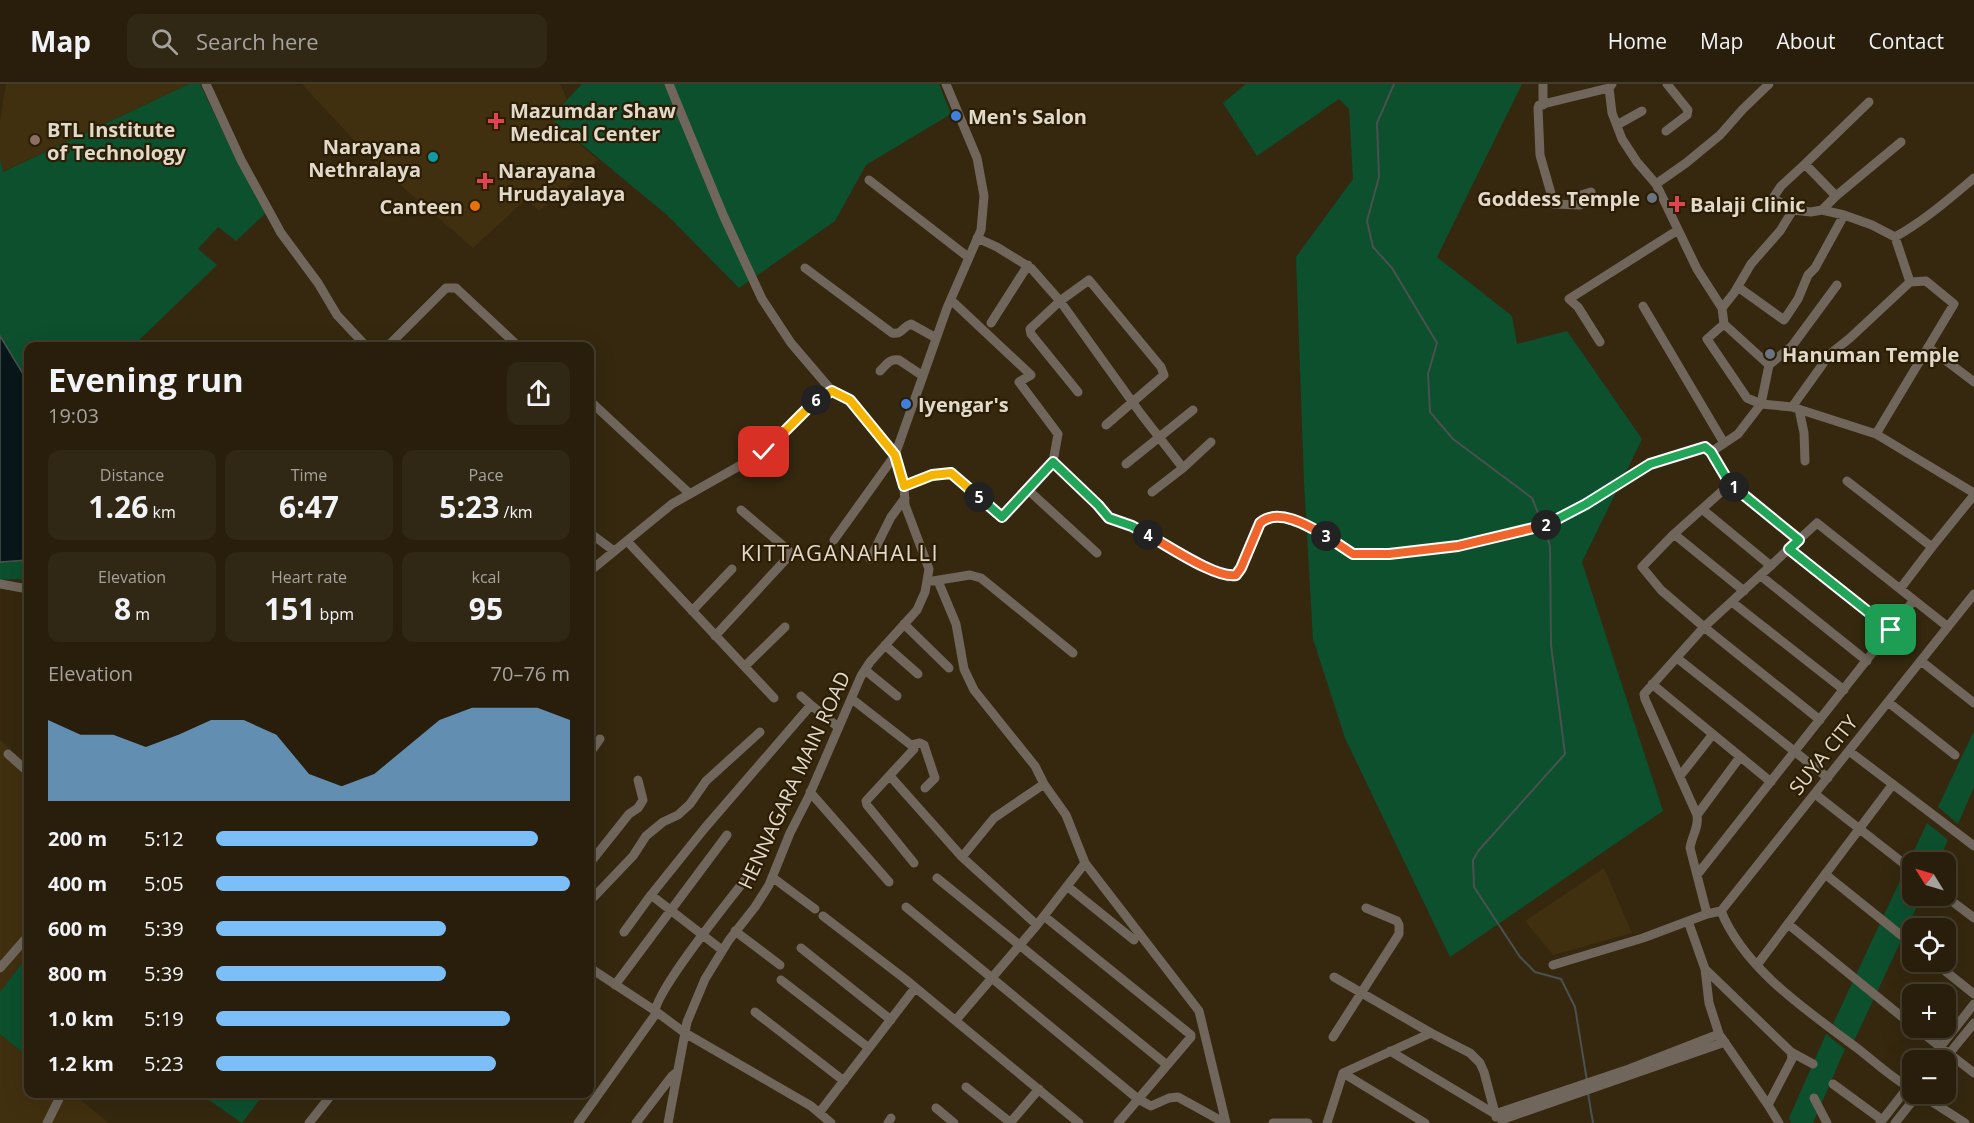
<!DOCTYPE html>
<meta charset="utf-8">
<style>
body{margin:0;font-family:"Open Sans",sans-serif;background:#302714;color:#f1f3f6;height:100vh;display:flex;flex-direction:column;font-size:22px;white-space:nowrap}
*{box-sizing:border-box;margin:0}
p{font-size:20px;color:#a5a29d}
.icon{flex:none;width:33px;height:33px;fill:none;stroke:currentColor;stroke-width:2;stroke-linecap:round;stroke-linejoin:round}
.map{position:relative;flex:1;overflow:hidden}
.panel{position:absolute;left:24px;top:258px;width:570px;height:756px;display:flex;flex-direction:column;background:#281e0b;border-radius:12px;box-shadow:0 6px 24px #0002,0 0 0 2px #443c2c}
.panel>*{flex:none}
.needle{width:39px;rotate:307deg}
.controls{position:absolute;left:1902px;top:768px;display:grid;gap:12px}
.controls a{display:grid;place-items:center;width:54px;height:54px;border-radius:12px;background:#281e0b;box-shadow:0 6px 24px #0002,0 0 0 2px #443c2c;font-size:30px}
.pin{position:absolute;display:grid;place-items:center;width:51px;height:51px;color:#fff;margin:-26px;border-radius:12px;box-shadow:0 3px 9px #0006}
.km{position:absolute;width:30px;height:30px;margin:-15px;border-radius:50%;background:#222;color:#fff;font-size:16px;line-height:30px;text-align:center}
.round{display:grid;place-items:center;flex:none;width:63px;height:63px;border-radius:12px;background:#302714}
.headline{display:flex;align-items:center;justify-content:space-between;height:102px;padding:0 24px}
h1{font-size:33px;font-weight:700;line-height:45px}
.stats{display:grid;grid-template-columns:repeat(3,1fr);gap:9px;height:102px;padding:6px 24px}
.stats div{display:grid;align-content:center;border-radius:12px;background:#302714;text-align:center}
.stats b{font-size:30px;font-weight:700}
.stats small{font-size:16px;font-weight:400}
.stats p{font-size:16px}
.chart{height:168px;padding:12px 24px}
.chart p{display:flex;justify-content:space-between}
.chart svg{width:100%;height:108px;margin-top:6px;fill:#7bbef8;opacity:.7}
ul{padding:0 24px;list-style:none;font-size:20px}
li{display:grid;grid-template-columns:96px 72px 1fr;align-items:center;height:45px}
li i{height:15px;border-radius:8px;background:#7bbef8}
header{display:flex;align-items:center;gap:36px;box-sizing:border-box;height:84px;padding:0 30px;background:#281e0b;border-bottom:2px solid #443c2c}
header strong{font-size:28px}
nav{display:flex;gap:33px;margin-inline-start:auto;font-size:21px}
.search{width:420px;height:54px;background:#302714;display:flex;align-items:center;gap:15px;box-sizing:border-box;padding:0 21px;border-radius:12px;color:#a5a29d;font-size:22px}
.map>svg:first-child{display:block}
.built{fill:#41300f}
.green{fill:#0c502e}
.water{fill:#09171a;stroke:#4a514f;stroke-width:1.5}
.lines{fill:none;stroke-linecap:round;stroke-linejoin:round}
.stream{stroke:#4a514f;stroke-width:2}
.minor{stroke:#70665c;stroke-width:9}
.split-1-casing{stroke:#fff;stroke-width:12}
.split-2-casing{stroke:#fff;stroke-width:12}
.split-3-casing{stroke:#fff;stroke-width:12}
.split-4-casing{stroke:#fff;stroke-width:12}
.split-5-casing{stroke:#fff;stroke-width:12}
.split-6-casing{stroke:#fff;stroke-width:12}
.split-7-casing{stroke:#fff;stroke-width:12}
.split-1{stroke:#22a559;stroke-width:8}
.split-2{stroke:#22a559;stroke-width:8}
.split-3{stroke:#f0652b;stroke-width:8}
.split-4{stroke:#f0652b;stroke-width:8}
.split-5{stroke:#22a559;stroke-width:8}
.split-6{stroke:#f5b400;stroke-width:8}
.split-7{stroke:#f5b400;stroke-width:8}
.shop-dot{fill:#3f7fe0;stroke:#2b1e05;stroke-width:2}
.health-dot{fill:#e0444e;stroke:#2b1e05;stroke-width:2}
.education-dot{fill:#8d6e63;stroke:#2b1e05;stroke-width:2}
.culture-dot{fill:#0f9aa8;stroke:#2b1e05;stroke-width:2}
.worship-dot{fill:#6b7280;stroke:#2b1e05;stroke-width:2}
.food-dot{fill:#e8710a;stroke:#2b1e05;stroke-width:2}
.labels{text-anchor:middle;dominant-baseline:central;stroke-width:4.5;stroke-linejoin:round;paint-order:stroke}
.poi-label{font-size:20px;font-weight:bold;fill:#e1d9ca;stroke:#2b1e05;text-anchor:start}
.street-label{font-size:20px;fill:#e1d9ca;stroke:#2b1e05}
.quarter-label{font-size:22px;letter-spacing:1.5px;fill:#e1d9ca;stroke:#2b1e05}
</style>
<header>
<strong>Map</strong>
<div class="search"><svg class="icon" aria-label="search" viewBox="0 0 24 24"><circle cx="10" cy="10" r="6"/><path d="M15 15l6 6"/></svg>Search here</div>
<nav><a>Home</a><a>Map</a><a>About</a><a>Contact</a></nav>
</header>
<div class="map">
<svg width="1974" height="1039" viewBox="0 0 1974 1039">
<rect width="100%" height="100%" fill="#35280f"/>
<!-- built -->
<path class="built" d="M6 0H189L2 88 0 74V38Z
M302 0H560L567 15 550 34 598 76 539 127 526 115 473 164 375 79Z
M0 656 28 681V871L0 908Z
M1604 784 1632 849 1553 871 1525 837Z
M0 950 28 973V1010H73L109 1039H0Z"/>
<!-- green -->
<path class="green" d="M189 0H200L238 79 266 129 236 157 218 143 198 165 217 181 133 262H28V298L0 252V74L3 88Z
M582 0H939L951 30 866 81 835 137 739 204 667 131 550 34Z
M1246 0H1522L1437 173 1512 232 1517 260 1567 247 1642 355 1582 478 1663 727 1450 873 1345 654 1313 555 1304 398 1296 173 1353 95 1349 25 1339 15 1257 72 1223 19Z
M28 476V497L18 495 0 496V478Z
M1974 647V703L1958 740 1938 723Z
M1927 739 1948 756 1938 778H1912V812H1922L1854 957 1833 940Z
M28 871V973L0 950V908Z
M1826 950 1845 965 1813 1039H1791L1789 1034Z
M200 1010H264L242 1039Z"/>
<!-- water -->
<path class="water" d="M0 252 28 298V476L0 478Z"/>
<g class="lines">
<!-- stream -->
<path class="stream" d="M1394 0 1377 39 1379 93 1367 137 1373 163 1392 184 1437 259 1428 290 1430 328 1453 355 1532 414 1542 439
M1544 444 1550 462 1551 561 1565 670 1479 766 1473 776 1474 803 1520 873 1535 888 1561 895 1575 923 1587 997
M1588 1009 1593 1039"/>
<!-- minor -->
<path class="minor" d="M206 0 241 76 281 149 318 199 337 231 366 262
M669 0 724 133 762 215 791 259 832 307
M1612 0 1609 4 1612 29 1622 55 1637 78 1656 100 1697 185 1722 224 1724 240 1769 281 1761 320 1738 350 1711 368 1730 400 1799 456
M1869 18 1805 80 1781 102 1773 114 1793 126 1811 128 1822 126 1844 131 1872 141 1895 153C1924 137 1949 115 1974 94
M1543 21V0
M1617 41 1642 27
M1666 47 1687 31 1688 26 1667 0
M1805 80 1836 112
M869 96 968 173
M1656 100 1686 79 1720 51 1743 25 1769 0
M1591 108 1581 111 1582 119 1580 121 1554 120 1540 71 1538 24 1539 21 1609 4
M1822 126 1836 112 1901 58
M1895 153 1910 198
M977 154 997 163 1031 184 1060 217 1141 330 1183 384
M805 184 892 249C902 251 902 243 911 240L936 254
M1738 203 1784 236 1798 215 1808 191 1815 184 1844 131
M951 216 1031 291 1019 298 1058 350 1053 378 1027 405 1097 469
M1643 222 1724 359
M1722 224 1734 209 1751 180 1780 147 1793 126
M991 239 1028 181
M1724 240 1707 255 1747 314 1761 320 1792 323 1876 350 1974 409
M1600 258 1578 223 1569 215 1678 146
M388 262 446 204H456L518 262
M1928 263 1974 298
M1769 281 1792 262 1837 201
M880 287C886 281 890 274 899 276L923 292
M1078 308 1031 250 1030 245 1060 217 1089 196 1161 283 1164 291 1106 341
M590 317 690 410
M1792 323 1830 270 1850 254 1910 198 1926 197 1954 220 1876 350
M1799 325 1804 349 1805 377
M1053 378 1098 421 1109 434 1132 442 1217 488 1228 493 1236 491 1241 484 1260 439 1266 434 1276 432 1292 436 1310 443 1353 470H1389L1458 462 1548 441 1586 420 1650 380 1705 363 1711 368
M1126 380 1193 326
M1847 397 1932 463 1974 411
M1730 400 1674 450 1642 483 1661 506 1704 543 1820 636
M904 402 932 391 951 389 1002 433 1027 405
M1152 408 1183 384 1211 358
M1702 425 1771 482
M590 449 614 467
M1674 450 1744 507
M627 457 774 614
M1789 465 1891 546
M870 475 891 433 905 414
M590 487 672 420 764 368 817 315 832 307 850 316 895 371 834 456
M1761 492 1867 577
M933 497 970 491 981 494 1073 569
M938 497 956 540 964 585 974 606 1035 682 1044 700 1066 731 1085 779 1199 927 1226 1039
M0 500 28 505
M1900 505 1932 463
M1732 518 1844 606
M692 527 732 485
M904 540 949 584
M715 552 790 471 788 466 741 426
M885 561 918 590
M1677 574 1828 694
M1921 577 1974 619
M745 582 785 543
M865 586 897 612
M1652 600 1771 698
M801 612 811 621
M852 615 911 661 914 665 866 717 867 721 914 779
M1888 618 1955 671
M911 661 920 659 924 661 935 694 925 704
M1849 667 1974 762
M590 669 600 655
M8 670 28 688
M890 692 962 773 1037 841
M1680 692 1713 650
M810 708 889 798
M1815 710 1912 786
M1697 731 1740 673
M962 773 994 734 1044 700
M590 779 629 730 638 724 643 716 638 696
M1825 790 1912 860
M1697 791 1914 516
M772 793 815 825
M937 794 1167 981
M1067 802 1134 856
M651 811 722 866
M1945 812 1974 834
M590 817 633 772 646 752 663 738 678 731 690 720 706 697 760 648
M906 823 1138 1015 1151 1022 1169 1014 1178 1013 1225 1039
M1721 827C1745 886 1808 927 1857 964 1875 978 1893 995 1912 1005
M1707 830 1690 764C1692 751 1699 744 1697 731L1645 615 1644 610 1704 543 1817 439 1948 543
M823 832 905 895 1079 1039
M1044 832 1191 951V953L1118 1039
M1688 837 1705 885 1709 919 1719 950 1768 1021 1779 1039
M1788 840 1912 941
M735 847 780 881
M624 848 651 811 704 745 811 621 838 643
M801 864 891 936
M1934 878 1974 910
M1553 881 1643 854 1707 830 1721 827 1974 510
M1757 881 1893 700
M0 884 28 852
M590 884 654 926 685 949 811 1022 831 1039
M1705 885 1791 968 1813 980
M1334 893 1431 949 1470 969 1480 979 1484 988 1496 1033
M781 896 869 964
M615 901 727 751
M755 928 844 997
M956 936 1037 841 1085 779
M1916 944 1974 989
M1333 953 1399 850V841L1397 837 1366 824
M1390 967 1495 1030 1629 985 1719 950
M1930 976 1974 920
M1944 976 1974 939
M1343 989 1425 1039
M1833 1000 1882 1036
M966 1003 1011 1039
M1920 1010 1965 1039
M1814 1014 1827 1039
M1768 1021 1792 975 1791 968
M936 1024 954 1039
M819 1029 915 904
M47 1039 59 1015
M309 1039 332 1010
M578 1039 655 931C651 912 729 817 744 797
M636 1039 672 992 677 988
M668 1039 687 938 705 895 729 856 755 823 769 801 790 749 808 714 861 592 870 578 917 526 925 508 929 485 905 421 904 402 895 371 947 224 981 146 984 112 977 74 946 0
M888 1039 891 1034
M1010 1039 1039 1005
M1273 1039H1308
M1327 1039 1343 989 1431 949
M1502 1039 1504 1035 1725 958
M1880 1039 1912 998
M1895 1039 1918 1010"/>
</g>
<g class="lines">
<!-- split-1 casing -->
<g class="split-1-casing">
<path id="split-1" d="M1734 403 1799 456 1789 465 1891 546"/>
</g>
<!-- split-2 casing -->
<g class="split-2-casing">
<path id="split-2" d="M1546 441 1586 420 1650 380 1705 363 1711 368 1730 400 1734 403"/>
</g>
<!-- split-3 casing -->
<g class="split-3-casing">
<path id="split-3" d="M1326 452 1353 470H1389L1458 462 1546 441"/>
</g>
<!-- split-4 casing -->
<g class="split-4-casing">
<path id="split-4" d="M1148 451C1167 461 1216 495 1236 491L1241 484 1260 439C1278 423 1309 442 1326 452"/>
</g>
<!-- split-5 casing -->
<g class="split-5-casing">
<path id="split-5" d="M979 413 1002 433 1053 378 1098 421 1109 434 1132 442 1148 451"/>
</g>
<!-- split-6 casing -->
<g class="split-6-casing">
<path id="split-6" d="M816 316 832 307 850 316 895 371 904 402 932 391 951 389 979 413"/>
</g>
<!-- split-7 casing -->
<g class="split-7-casing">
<path id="split-7" d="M764 368 816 316"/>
</g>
<!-- split-1 -->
<use href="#split-1" class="split-1"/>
<!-- split-2 -->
<use href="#split-2" class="split-2"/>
<!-- split-3 -->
<use href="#split-3" class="split-3"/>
<!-- split-4 -->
<use href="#split-4" class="split-4"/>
<!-- split-5 -->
<use href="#split-5" class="split-5"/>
<!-- split-6 -->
<use href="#split-6" class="split-6"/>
<!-- split-7 -->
<use href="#split-7" class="split-7"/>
</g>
<!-- markers -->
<g class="shop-dot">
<circle cx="956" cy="32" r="6"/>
<circle cx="906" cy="320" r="6"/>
</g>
<g class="health-dot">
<path d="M493 28h6v6h6v6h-6v6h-6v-6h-6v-6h6z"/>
<path d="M482 88h6v6h6v6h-6v6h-6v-6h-6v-6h6z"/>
<path d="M1674 111h6v6h6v6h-6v6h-6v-6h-6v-6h6z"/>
</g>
<circle class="education-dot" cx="35" cy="56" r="6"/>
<circle class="culture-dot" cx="433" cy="73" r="6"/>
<g class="worship-dot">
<circle cx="1652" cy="114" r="6"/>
<circle cx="1770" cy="270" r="6"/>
</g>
<circle class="food-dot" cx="475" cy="122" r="6"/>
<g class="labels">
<!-- poi labels -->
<g class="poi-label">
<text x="510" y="26">Mazumdar Shaw<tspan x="510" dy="23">Medical Center</tspan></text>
<text x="968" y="32">Men's Salon</text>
<text x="47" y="45">BTL Institute<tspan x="47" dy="23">of Technology</tspan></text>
<text x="421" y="62" text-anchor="end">Narayana<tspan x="421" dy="23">Nethralaya</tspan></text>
<text x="498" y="86">Narayana<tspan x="498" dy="23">Hrudayalaya</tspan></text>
<text x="1640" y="114" text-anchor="end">Goddess Temple</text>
<text x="1690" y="120">Balaji Clinic</text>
<text x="463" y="122" text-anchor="end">Canteen</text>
<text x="1782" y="270">Hanuman Temple</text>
<text x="918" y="320">Iyengar's</text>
</g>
<!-- street labels -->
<g class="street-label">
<text transform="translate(1823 671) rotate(-51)">SUYA CITY</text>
<text transform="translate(794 696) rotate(-65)">HENNAGARA MAIN ROAD</text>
</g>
<!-- quarter labels -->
<g class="quarter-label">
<text x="840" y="468">KITTAGANAHALLI</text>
</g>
</g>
</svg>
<div class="controls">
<a><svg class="needle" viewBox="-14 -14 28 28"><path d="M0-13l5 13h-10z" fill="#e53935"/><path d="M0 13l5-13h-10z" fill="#a5a29d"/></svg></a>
<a><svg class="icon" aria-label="locate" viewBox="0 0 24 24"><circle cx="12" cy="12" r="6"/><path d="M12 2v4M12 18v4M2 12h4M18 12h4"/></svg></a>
<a>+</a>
<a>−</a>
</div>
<div class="pin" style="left:1891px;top:546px;background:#1e9e55"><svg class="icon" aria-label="arrive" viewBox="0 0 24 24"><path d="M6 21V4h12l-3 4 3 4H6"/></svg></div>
<div class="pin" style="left:764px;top:368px;background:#d93025"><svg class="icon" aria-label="check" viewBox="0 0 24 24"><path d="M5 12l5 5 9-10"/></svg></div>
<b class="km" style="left:1734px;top:403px">1</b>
<b class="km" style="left:1546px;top:441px">2</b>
<b class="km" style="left:1326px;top:452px">3</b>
<b class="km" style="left:1148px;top:451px">4</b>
<b class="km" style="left:979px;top:413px">5</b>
<b class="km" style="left:816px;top:316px">6</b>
<section class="panel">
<div class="headline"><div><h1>Evening run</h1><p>19:03</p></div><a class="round"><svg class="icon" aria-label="share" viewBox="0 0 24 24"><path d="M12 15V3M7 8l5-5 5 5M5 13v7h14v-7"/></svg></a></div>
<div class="stats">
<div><p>Distance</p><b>1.26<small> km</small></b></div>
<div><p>Time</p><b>6:47</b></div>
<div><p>Pace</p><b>5:23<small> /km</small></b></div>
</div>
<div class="stats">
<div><p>Elevation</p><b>8<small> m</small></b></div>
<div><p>Heart rate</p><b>151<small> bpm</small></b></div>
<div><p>kcal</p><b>95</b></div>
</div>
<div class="chart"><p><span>Elevation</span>70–76 m</p>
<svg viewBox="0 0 160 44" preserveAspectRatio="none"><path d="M0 44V11L10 17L20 17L30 22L40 17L50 11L60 11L70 17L80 33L90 38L100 33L110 22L120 11L130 6L140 6L150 6L160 11V44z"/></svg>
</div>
<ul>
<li><b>200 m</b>5:12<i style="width:91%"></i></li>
<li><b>400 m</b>5:05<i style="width:100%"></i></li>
<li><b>600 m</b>5:39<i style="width:65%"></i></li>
<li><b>800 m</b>5:39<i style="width:65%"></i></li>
<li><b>1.0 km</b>5:19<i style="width:83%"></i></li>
<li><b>1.2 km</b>5:23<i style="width:79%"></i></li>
</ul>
</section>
</div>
